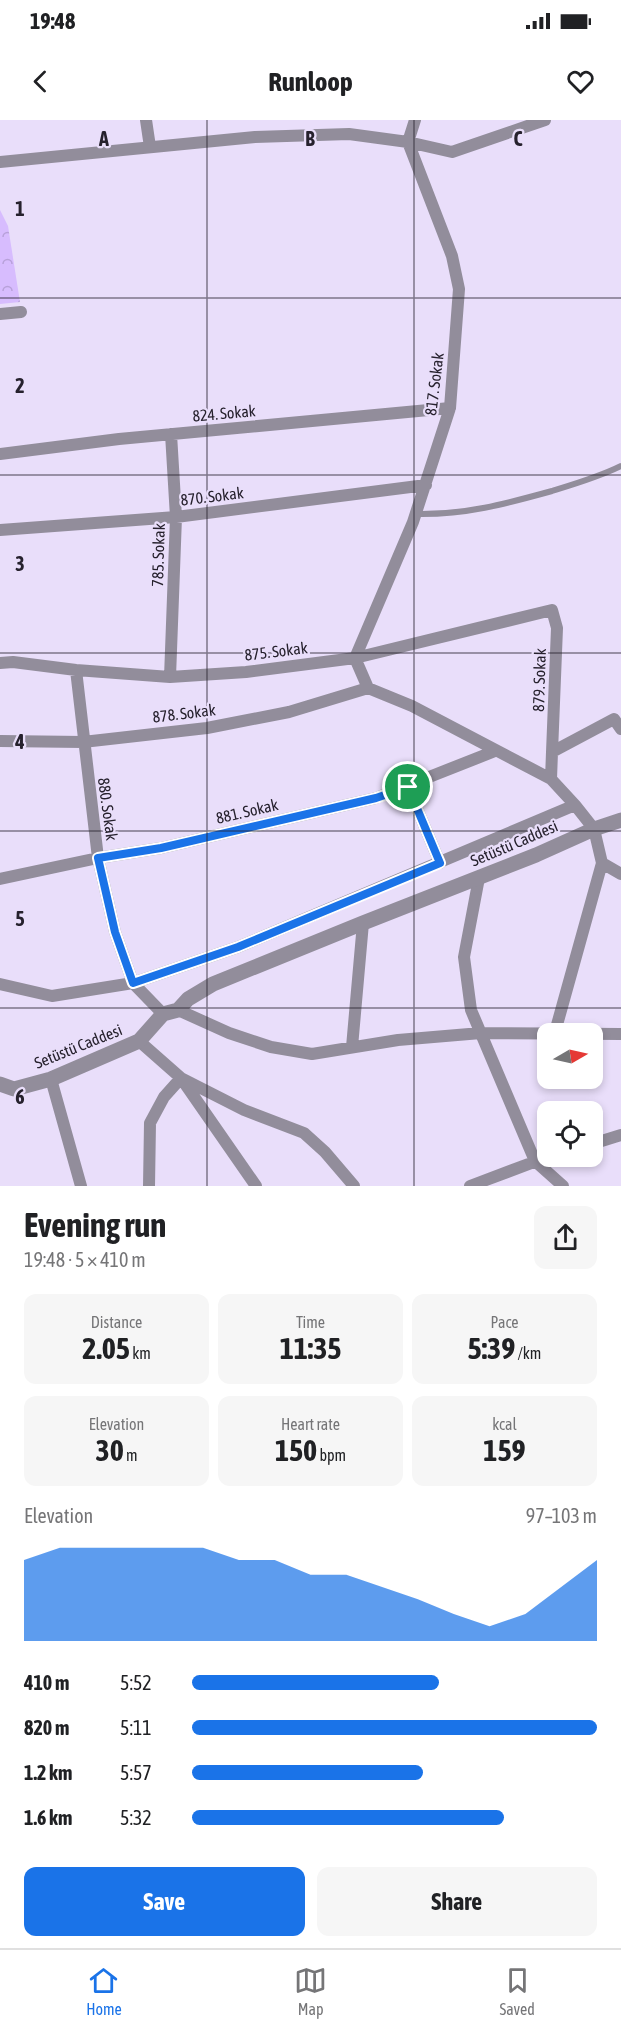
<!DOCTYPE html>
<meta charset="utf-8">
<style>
body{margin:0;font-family:"Asap Condensed",sans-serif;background:#f6f6f6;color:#202124;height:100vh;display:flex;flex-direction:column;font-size:22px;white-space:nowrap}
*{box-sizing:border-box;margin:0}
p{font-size:20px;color:#757577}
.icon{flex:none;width:33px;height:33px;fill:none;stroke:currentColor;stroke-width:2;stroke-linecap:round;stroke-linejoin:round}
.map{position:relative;height:1066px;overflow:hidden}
.details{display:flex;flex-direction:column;background:#fff;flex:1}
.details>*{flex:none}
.needle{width:39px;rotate:81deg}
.controls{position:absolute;left:537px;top:903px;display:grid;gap:12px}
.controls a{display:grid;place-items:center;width:66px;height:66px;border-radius:12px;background:#fff;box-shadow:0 3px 9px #0003;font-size:30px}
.pin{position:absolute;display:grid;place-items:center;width:51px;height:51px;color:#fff;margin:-26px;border:3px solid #fff;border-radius:50%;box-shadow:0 2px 6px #0007}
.round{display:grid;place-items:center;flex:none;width:63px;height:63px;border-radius:12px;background:#f6f6f6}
.summary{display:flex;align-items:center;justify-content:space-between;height:102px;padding:0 24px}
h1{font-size:33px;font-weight:700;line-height:45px}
.stats{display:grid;grid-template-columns:repeat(3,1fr);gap:9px;height:102px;padding:6px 24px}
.stats div{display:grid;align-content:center;border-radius:12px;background:#f6f6f6;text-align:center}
.stats b{font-size:30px;font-weight:700}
.stats small{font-size:16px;font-weight:400}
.stats p{font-size:16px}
.chart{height:168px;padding:12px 24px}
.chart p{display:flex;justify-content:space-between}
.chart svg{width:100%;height:108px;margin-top:6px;fill:#1a73e8;opacity:.7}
.action{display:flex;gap:12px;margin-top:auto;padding:12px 24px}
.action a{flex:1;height:69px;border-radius:12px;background:#1a73e8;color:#fff;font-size:24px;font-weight:700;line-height:69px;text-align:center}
.action a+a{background:#f6f6f6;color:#202124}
ul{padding:0 24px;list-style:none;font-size:20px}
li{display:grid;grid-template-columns:96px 72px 1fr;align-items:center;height:45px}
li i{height:15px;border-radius:8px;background:#1a73e8}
.status{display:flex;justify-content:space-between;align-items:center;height:42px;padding:0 30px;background:#fff;direction:ltr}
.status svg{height:16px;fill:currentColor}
header{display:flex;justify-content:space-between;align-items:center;height:78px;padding:0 24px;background:#fff;font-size:27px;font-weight:700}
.tabs{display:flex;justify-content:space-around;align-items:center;height:84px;border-top:2px solid #e0e0e0;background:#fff;font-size:16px;color:#757577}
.tabs a{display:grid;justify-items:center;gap:3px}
.tabs .selected{color:#1a73e8}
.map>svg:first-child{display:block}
.park{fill:url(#park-crowns)}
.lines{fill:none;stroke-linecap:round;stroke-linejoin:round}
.service{stroke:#928d9b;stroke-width:6}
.minor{stroke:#928d9b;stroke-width:12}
.tertiary{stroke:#928d9b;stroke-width:15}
.route-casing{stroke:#fff;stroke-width:12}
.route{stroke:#1a73e8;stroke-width:8}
.grid{fill:none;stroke:#26212d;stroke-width:1.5;stroke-opacity:0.55}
.labels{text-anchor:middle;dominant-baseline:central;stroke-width:4.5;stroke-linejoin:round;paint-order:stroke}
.street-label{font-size:16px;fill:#26212d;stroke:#e9defa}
.grid-label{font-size:20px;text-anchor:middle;font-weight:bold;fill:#26212d;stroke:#e9defa;stroke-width:4.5;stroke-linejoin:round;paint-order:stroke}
</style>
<div class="status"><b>19:48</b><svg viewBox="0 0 49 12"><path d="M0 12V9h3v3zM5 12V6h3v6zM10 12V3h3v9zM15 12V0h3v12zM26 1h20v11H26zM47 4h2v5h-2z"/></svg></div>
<header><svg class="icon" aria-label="back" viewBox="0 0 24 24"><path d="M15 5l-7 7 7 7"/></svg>Runloop<svg class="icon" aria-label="heart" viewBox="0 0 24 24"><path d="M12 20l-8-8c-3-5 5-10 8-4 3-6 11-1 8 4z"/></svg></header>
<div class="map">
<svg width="621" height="1066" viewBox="0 0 621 1066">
<defs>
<pattern id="park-crowns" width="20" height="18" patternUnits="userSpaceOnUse" patternTransform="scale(1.5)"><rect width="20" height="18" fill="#d7bcfe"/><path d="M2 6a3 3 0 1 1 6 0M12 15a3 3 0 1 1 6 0" fill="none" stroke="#b8a1da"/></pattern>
</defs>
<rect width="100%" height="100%" fill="#e9defa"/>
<!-- park -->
<path class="park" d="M0 90 8 106 20 182 0 184Z"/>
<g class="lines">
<!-- service -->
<path class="service" d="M416 394C465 395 505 384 552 371 575 364 599 357 621 346"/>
<!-- minor -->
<path class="minor" d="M146 0 150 27
M0 42 255 17 349 14 408 22 452 32 545 0
M0 194 21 192
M0 334 119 319 450 288
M0 410 176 397 426 365
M355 538 413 402 450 288 459 169 452 136 408 22 415 0
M355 538 368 568 412 586 551 659 575 685
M0 543 13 542 76 550 170 557 246 552 355 538 552 490 557 508 552 632
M76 550 98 738 115 812 133 863 163 894
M170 557 176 397 171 314
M0 621 83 622 207 608 289 592 368 568
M551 659 552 632 614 599 621 609
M408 667 440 743
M479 758 464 837 471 890 535 1041 563 1066
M0 759 98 738 161 728 376 678 495 631
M0 864 52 876 133 863 238 827 575 685 594 709 602 743 621 754
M178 890 229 913 271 927 312 934 398 920 481 913 621 914
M555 912 602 743
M139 921 181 958 244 990 304 1013 325 1032 354 1066
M352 927 363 803
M51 959 81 1066
M592 1024 621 1015
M149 1066 150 1003 164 977 181 958 256 1066
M470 1066 550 1036"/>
<!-- tertiary -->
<path class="tertiary" d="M0 964 14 969 51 959 139 921 163 894 178 890 188 879 213 864 363 803 536 735 594 709 621 700"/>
</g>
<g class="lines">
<!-- route casing -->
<g class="route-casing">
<path id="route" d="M408 667 440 743 238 827 133 863 115 812 98 738 161 728 376 678Z"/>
</g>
<!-- route -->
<use href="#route" class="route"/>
</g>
<!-- grid -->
<path class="grid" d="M207 0V1066M414 0V1066M0 178H621M0 355H621M0 533H621M0 711H621M0 888H621"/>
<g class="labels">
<!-- street labels -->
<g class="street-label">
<text transform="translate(434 264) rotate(-83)">817. Sokak</text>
<text transform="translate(224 293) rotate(-5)">824. Sokak</text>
<text transform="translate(212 376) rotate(-7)">870. Sokak</text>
<text transform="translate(158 435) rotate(-88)">785. Sokak</text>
<text transform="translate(276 531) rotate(-7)">875. Sokak</text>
<text transform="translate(539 560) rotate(-88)">879. Sokak</text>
<text transform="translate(184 593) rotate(-7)">878. Sokak</text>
<text transform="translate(108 689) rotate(82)">880. Sokak</text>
<text transform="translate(247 691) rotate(-13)">881. Sokak</text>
<text transform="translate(514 723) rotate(-23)">Setüstü Caddesi</text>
<text transform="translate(78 926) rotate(-22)">Setüstü Caddesi</text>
</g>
</g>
<g class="grid-label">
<text x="104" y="26">A</text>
<text x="310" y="26">B</text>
<text x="518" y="26">C</text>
<text x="20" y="96">1</text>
<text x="20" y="273">2</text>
<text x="20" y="451">3</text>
<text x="20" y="629">4</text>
<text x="20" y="806">5</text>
<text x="20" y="984">6</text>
</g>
</svg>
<div class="controls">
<a><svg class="needle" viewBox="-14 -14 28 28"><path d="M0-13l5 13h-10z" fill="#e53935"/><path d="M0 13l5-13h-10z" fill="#757577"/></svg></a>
<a><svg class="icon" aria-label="locate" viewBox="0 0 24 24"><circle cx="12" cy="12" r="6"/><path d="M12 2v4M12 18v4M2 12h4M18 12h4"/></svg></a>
</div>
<div class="pin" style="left:408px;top:667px;background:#1e9e55"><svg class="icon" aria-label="arrive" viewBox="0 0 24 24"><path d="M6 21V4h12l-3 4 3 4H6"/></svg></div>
</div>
<section class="details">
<div class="summary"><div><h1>Evening run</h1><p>19:48 · 5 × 410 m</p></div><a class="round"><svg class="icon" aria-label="share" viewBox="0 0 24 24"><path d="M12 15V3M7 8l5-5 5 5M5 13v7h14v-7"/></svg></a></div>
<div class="stats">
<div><p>Distance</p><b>2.05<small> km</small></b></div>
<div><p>Time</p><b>11:35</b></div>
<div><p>Pace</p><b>5:39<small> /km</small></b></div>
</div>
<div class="stats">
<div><p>Elevation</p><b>30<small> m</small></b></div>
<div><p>Heart rate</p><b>150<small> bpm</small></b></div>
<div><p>kcal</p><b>159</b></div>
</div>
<div class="chart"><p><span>Elevation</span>97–103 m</p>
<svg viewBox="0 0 160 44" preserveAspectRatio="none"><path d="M0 44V11L10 6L20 6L30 6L40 6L50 6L60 11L70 11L80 17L90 17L100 22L110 27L120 33L130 38L140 33L150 22L160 11V44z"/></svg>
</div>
<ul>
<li><b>410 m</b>5:52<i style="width:61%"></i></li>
<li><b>820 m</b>5:11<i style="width:100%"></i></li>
<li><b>1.2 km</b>5:57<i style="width:57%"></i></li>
<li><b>1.6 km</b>5:32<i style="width:77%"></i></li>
</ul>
<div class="action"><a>Save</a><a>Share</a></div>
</section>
<nav class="tabs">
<a class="selected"><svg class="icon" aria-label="home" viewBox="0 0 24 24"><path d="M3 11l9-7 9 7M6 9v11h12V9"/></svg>Home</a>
<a><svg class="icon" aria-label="map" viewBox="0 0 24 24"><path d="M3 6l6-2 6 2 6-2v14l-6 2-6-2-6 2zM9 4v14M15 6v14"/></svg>Map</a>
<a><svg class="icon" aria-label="saved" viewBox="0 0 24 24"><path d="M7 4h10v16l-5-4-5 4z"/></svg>Saved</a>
</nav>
